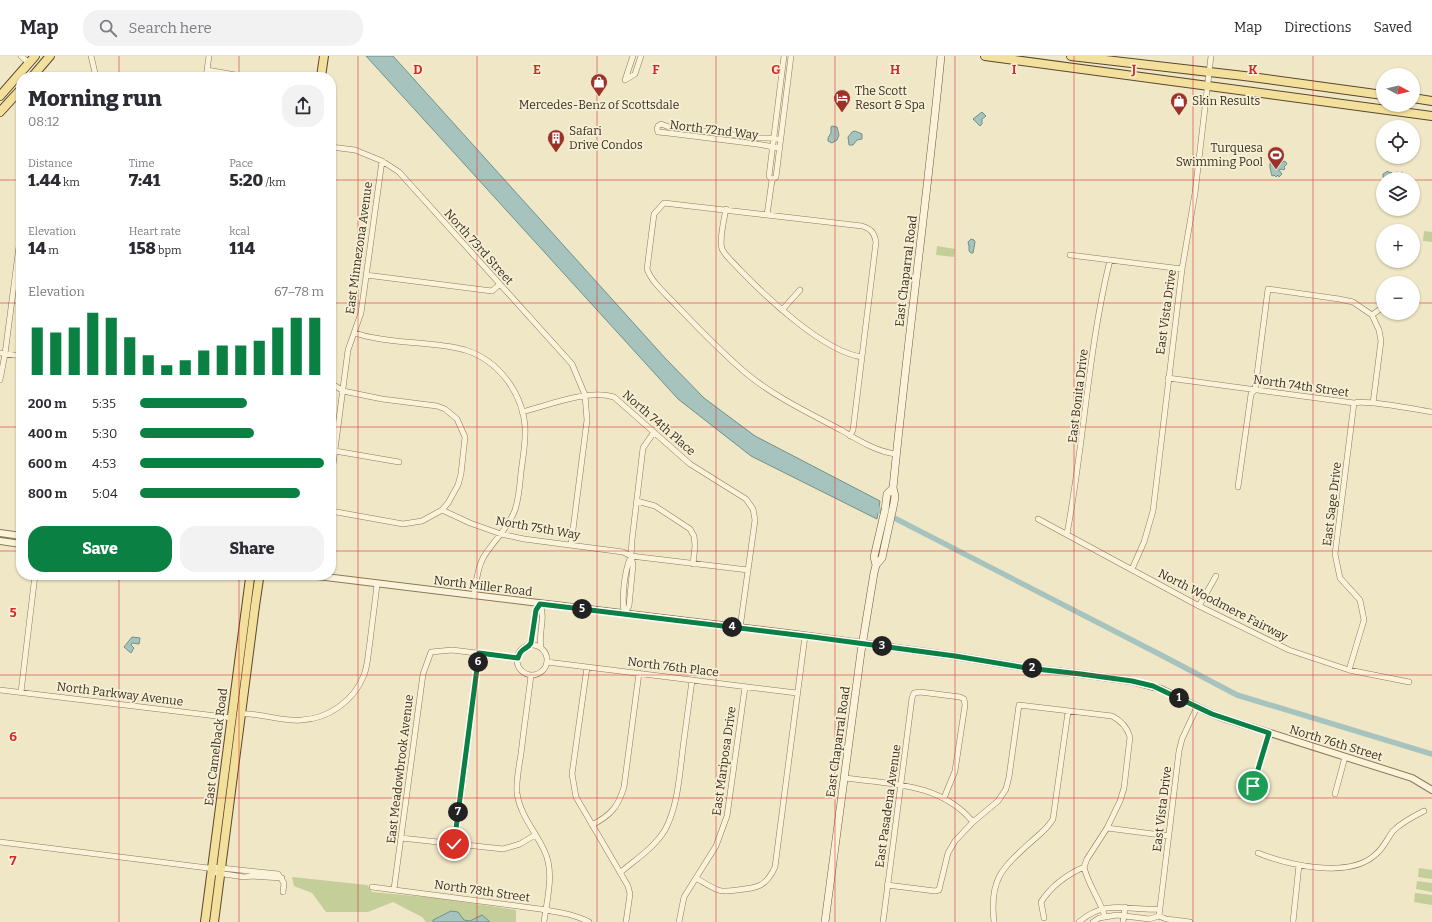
<!DOCTYPE html>
<meta charset="utf-8">
<style>
body{margin:0;font-family:Bitter,serif;background:#f2f2f3;color:#2b2b33;height:100vh;display:flex;flex-direction:column;font-size:15px;white-space:nowrap}
*{box-sizing:border-box;margin:0}
p{font-size:13px;color:#7c7c81}
.icon{flex:none;width:22px;height:22px;fill:none;stroke:currentColor;stroke-width:2;stroke-linecap:round;stroke-linejoin:round}
.map{position:relative;flex:1;overflow:hidden}
.sheet{position:absolute;left:16px;top:16px;width:320px;height:508px;display:flex;flex-direction:column;background:#fff;border-radius:16px;box-shadow:0 1px 3px #0004}
.sheet>*{flex:none}
.needle{width:26px;rotate:97deg}
.controls{position:absolute;left:1376px;top:12px;display:grid;gap:8px}
.controls a{display:grid;place-items:center;width:44px;height:44px;border-radius:50%;background:#fff;box-shadow:0 1px 3px #0004;font-size:20px}
.pin{position:absolute;display:grid;place-items:center;width:34px;height:34px;color:#fff;margin:-17px;border:2px solid #fff;border-radius:50%;box-shadow:0 1px 4px #0007}
.km{position:absolute;width:20px;height:20px;margin:-10px;border-radius:50%;background:#222;color:#fff;font-size:11px;line-height:20px;text-align:center}
.round{display:grid;place-items:center;flex:none;width:42px;height:42px;border-radius:16px;background:#f2f2f3}
.overview{display:flex;align-items:center;justify-content:space-between;height:68px;padding:0 12px}
h1{font-size:22px;font-weight:800;line-height:30px}
.stats{display:grid;grid-template-columns:repeat(3,1fr);gap:6px;height:68px;padding:4px 12px}
.stats div{display:grid;align-content:center}
.stats b{font-size:17px;font-weight:800}
.stats small{font-size:11px;font-weight:400}
.stats p{font-size:11px}
.chart{height:112px;padding:8px 12px}
.chart p{display:flex;justify-content:space-between}
.chart svg{width:100%;height:72px;margin-top:4px;stroke:#0b8043;stroke-width:6}
.cta{display:flex;gap:8px;margin-top:auto;padding:8px 12px}
.cta a{flex:1;height:46px;border-radius:16px;background:#0b8043;color:#fff;font-size:16px;font-weight:800;line-height:46px;text-align:center}
.cta a+a{background:#f2f2f3;color:#2b2b33}
ul{padding:0 12px;list-style:none;font-size:13px}
li{display:grid;grid-template-columns:64px 48px 1fr;align-items:center;height:30px}
li i{height:10px;border-radius:5px;background:#0b8043}
header{display:flex;align-items:center;gap:24px;box-sizing:border-box;height:56px;padding:0 20px;background:#fff;border-bottom:1px solid #e1e1e2}
header strong{font-size:19px}
nav{display:flex;gap:22px;margin-inline-start:auto;font-size:14px}
.search{width:280px;height:36px;background:#f2f2f3;display:flex;align-items:center;gap:10px;box-sizing:border-box;padding:0 14px;border-radius:16px;color:#7c7c81;font-size:15px}
.map>svg:first-child{display:block}
.green{fill:#c3ce99}
.water{fill:#a7c3bd;stroke:#6d928c}
.lines{fill:none;stroke-linecap:round;stroke-linejoin:round}
.canal{stroke:#a7c3bd;stroke-width:5.5}
.minor-casing{stroke:#8c795b;stroke-width:6}
.tertiary-casing{stroke:#8c795b;stroke-width:8}
.secondary-casing{stroke:#6e5a3e;stroke-width:8}
.primary-casing{stroke:#5a472f;stroke-width:10}
.minor{stroke:#faf3d9;stroke-width:5}
.tertiary{stroke:#faf3d9;stroke-width:6}
.secondary{stroke:#faf3d9;stroke-width:7}
.primary{stroke:#f3e09d;stroke-width:8}
.route-casing{stroke:#fff;stroke-width:8}
.route{stroke:#0b8043;stroke-width:5}
.grid{fill:none;stroke:#d62828;stroke-width:1;stroke-opacity:0.55}
.labels{text-anchor:middle;dominant-baseline:central;stroke-width:3.5;stroke-linejoin:round;paint-order:stroke}
.poi-label{font-size:12px;fill:#3b2f1f;stroke:#f7f0d6;text-anchor:start}
.street-label{font-size:12px;fill:#3b2f1f;stroke:#f7f0d6}
.grid-label{font-size:13px;text-anchor:middle;font-weight:bold;fill:#d62828;stroke:#f7f0d6;stroke-width:3.5;stroke-linejoin:round;paint-order:stroke}
</style>
<header>
<strong>Map</strong>
<div class="search"><svg class="icon" aria-label="search" viewBox="0 0 24 24"><circle cx="10" cy="10" r="6"/><path d="M15 15l6 6"/></svg>Search here</div>
<nav><a>Map</a><a>Directions</a><a>Saved</a></nav>
</header>
<div class="map">
<svg width="1432" height="866" viewBox="0 0 1432 866">
<rect width="100%" height="100%" fill="#f0e7c6"/>
<!-- green -->
<path class="green" d="M1424 175 1432 176V186L1423 185Z
M937 190 955 193 954 201 936 199Z
M1419 812 1432 814V823L1418 821Z
M292 821 367 829 372 836 436 842 516 854V866H426L422 861 393 846 368 856H326L312 837 294 830Z
M1417 825 1432 827V836L1416 833Z
M1415 837 1432 839V849L1414 846Z"/>
<!-- water -->
<path class="water" d="M366 0H393L665 302 704 342 755 380 880 445 877 463 751 400 678 343Z
M982 56 986 60 982 63V68L980 70 973 63Z
M832 70 837 71 839 79 837 84 832 87 828 85V82L831 77V71Z
M855 75 862 78V83L857 84 853 89H849L848 81 852 76Z
M1285 105 1287 108 1284 111 1285 113 1283 114 1282 113 1279 114 1282 118 1279 121 1278 119 1276 121 1274 119 1272 120 1270 112V107L1272 106 1274 108 1276 106 1277 108Z
M1388 115 1389 117 1391 116 1393 118 1398 116 1399 118 1402 116 1404 119 1402 121 1403 123H1385L1383 121V118Z
M971 183 974 184 975 186 973 197H971L969 195V190L968 186Z
M132 581 140 582 139 588 132 587 131 589 134 592 131 597 124 591Z
M451 855 458 856 464 864 470 865 482 859 490 866H433V864Z"/>
<g class="lines">
<!-- canal -->
<path class="canal" d="M873 451 1161 599 1237 639 1432 698"/>
<!-- minor casing -->
<g class="minor-casing">
<path id="minor" d="M21 0 29 7
M91 0 96 21
M207 14 247 21
M206 21 209 0
M625 24 635 18 641 0
M625 24 633 0
M331 91 355 94 382 105 399 116 572 308 585 339 587 364 571 489
M779 92 757 88 668 77 658 76 657 73 658 70 661 68 669 71 759 82H768L780 83
M772 124 776 121 791 0
M726 153C724 163 719 184 722 193 726 201 734 207 740 214 766 241 824 296 862 301
M767 159 772 124 769 120 784 0
M1070 199 1182 213
M366 219 492 235 500 228
M782 254 800 234
M1372 259 1383 251
M355 277C361 279 368 281 375 282 405 288 436 286 465 294 498 304 522 336 525 370 526 386 523 401 521 416 520 428 519 442 515 454 508 473 493 485 483 502 477 513 476 527 474 540
M0 297 21 300
M1168 322 1354 347C1364 343 1419 354 1432 356
M0 324 5 298 21 175
M331 327 343 335 382 343 437 350 445 353 457 363 465 381 461 418 458 429 448 447 442 454
M522 356C549 349 587 333 614 341L690 408 746 443 753 453 755 464 740 572
M850 380 853 374 876 186C874 176 871 173 862 170L664 147 654 158 647 213C652 227 667 239 677 250 699 273 722 297 747 318 775 341 809 357 841 374 858 384 877 396 896 398
M335 395 399 406
M331 424 348 294 361 257 382 105
M1238 431 1251 338 1255 334 1268 233 1339 243 1353 246 1372 259 1379 274 1381 285 1373 347
M637 445 655 450 690 473 694 480 695 490 693 508
M331 455 403 468 422 465 442 454 470 467 501 478 524 483 623 496 631 500 748 514
M1038 463 1199 550 1289 594 1349 614 1409 626
M1067 478C1084 387 1088 294 1110 204
M1132 513 1144 486 1153 455 1182 213 1195 137 1211 0
M540 548C546 562 538 577 541 592
M1199 550 1216 520
M624 557C622 539 624 517 631 500
M624 558 629 550 633 509 631 500 632 484 643 392 654 376
M517 604a15 15 0 1 1 30 0a15 15 0 1 1-30 0Z
M529 589C536 577 531 560 540 548
M547 606 797 637
M587 611 572 718 576 741 628 830 630 838 626 866
M1349 614 1364 564 1360 544 1340 522 1335 498 1354 347
M531 619C528 645 524 671 521 698 519 710 516 724 517 737 520 759 535 775 544 794 555 816 547 843 544 866
M0 634 233 662
M21 636 35 519
M240 658C258 656 281 666 301 664 328 663 354 645 364 619 368 609 368 597 370 586 372 567 375 548 377 528
M845 722C891 728 941 727 973 766
M1335 738 1345 701
M1255 741 1253 730 1269 677
M592 769C611 759 618 751 624 731L639 617
M1107 772 1169 780
M401 782 503 793 520 788 535 779
M0 786 208 812 212 811 278 818 284 827 283 836
M454 788 479 597
M1258 797C1288 809 1348 823 1375 799 1383 793 1387 783 1393 775 1401 767 1414 760 1424 755
M1084 811C1088 829 1100 843 1105 861
M210 814 211 816 244 821 252 820 282 822
M621 816C636 803 654 792 665 774 677 751 679 725 682 700 685 674 689 649 692 624
M696 822C703 826 710 831 718 834 724 836 731 835 737 834 757 832 766 831 775 811L805 580
M887 829 935 835 939 834 948 797 955 785 973 766 998 745 1006 733 1009 721 1019 649 1112 660C1122 665 1127 671 1130 681L1124 732 1120 745 1107 772 1087 803 1084 811C1066 819 1052 829 1041 846L1044 862
M372 831 540 853C557 856 574 858 589 866
M394 833 423 618 431 596 452 594 517 602
M1159 860 1179 695 1182 683 1197 651
M679 866 684 841 716 790 727 760 745 631
M883 866 912 642 914 637 920 636 960 641 964 643 965 649 955 715 944 742
M994 866C989 823 1002 812 1032 785 1040 778 1048 772 1053 763L1068 656
M1079 866C1107 842 1128 855 1160 853
M1093 866 1099 862 1117 859 1149 863 1159 860 1166 863 1190 866
M1123 866 1125 851
M1293 866 1299 809"/>
</g>
<!-- tertiary casing -->
<g class="tertiary-casing">
<path id="tertiary" d="M0 477 21 480
M0 485 21 488
M309 519 794 578 955 600 1027 612 1081 618 1131 625 1161 633 1212 658 1226 663 1412 722 1432 734"/>
</g>
<!-- secondary casing -->
<g class="secondary-casing">
<path id="secondary" d="M876 509 874 501 885 454 887 438 893 432
M825 866 861 596 874 517 876 509 882 502 894 447 895 440 893 432C907 288 927 144 941 0"/>
</g>
<!-- primary casing -->
<g class="primary-casing">
<path id="primary" d="M985 0 1432 60
M1071 0 1244 20 1383 39
M32 21 50 0
M321 21 324 0
M0 40 35 0
M1413 42 1432 45
M0 56 21 33
M205 866 250 522 252 519
M214 866 255 550 259 523 258 519"/>
</g>
<!-- minor -->
<use href="#minor" class="minor"/>
<!-- tertiary -->
<use href="#tertiary" class="tertiary"/>
<!-- secondary -->
<use href="#secondary" class="secondary"/>
<!-- primary -->
<use href="#primary" class="primary"/>
</g>
<g class="lines">
<!-- route casing -->
<g class="route-casing">
<path id="route" d="M454 788 479 597 518 602C521 591 527 594 531 587L536 554 540 548 813 581 955 600 1027 612 1081 618 1132 625 1153 630 1212 658 1269 677 1253 730"/>
</g>
<!-- route -->
<use href="#route" class="route"/>
</g>
<!-- grid -->
<path class="grid" d="M119 0V21M239 0V21M358 0V866M477 0V866M597 0V866M716 0V866M835 0V866M955 0V866M1074 0V866M1193 0V866M1313 0V866M0 124H21M331 124H1383M1413 124H1432M0 247H21M331 247H1383M1413 247H1432M0 371H21M331 371H1432M0 495H21M331 495H1432M119 519V866M239 519V866M0 619H1432M0 742H1432"/>
<!-- icons -->
<defs>
<g id="shop-pin" transform="scale(0.9)"><path d="M0 17L-7.5 6A9.5 9.5 0 1 1 7.5 6Z" fill="#9d3229" stroke="#f7f0d6"/><path d="M-5-2.5h2.3a2.7 3.5 0 0 1 5.4 0H5L5.5 6h-11ZM-1.5-2.5h3a1.5 2.3 0 0 0-3 0Z" fill="#fff"/></g>
<g id="hotel-pin" transform="scale(0.9)"><path d="M0 17L-7.5 6A9.5 9.5 0 1 1 7.5 6Z" fill="#9d3229" stroke="#f7f0d6"/><path d="M-6-4.5h1.5V1H6V5H4.5V3h-9V5H-6ZM-4 0a1.8 1.8 0 1 1 3.6 0ZM.5 0V-2.5h3Q6-2.5 6 0Z" fill="#fff"/></g>
<g id="building-pin" transform="scale(0.9)"><path d="M0 17L-7.5 6A9.5 9.5 0 1 1 7.5 6Z" fill="#9d3229" stroke="#f7f0d6"/><path d="M-4-6H4V6H1V3H-1V6H-4ZM-2.5-4.3h1.7v1.8h-1.7ZM.8-4.3h1.7v1.8H.8ZM-2.5-1h1.7V.8h-1.7ZM.8-1h1.7V.8H.8Z" fill="#fff"/></g>
<g id="stadium-pin" transform="scale(0.9)"><path d="M0 17L-7.5 6A9.5 9.5 0 1 1 7.5 6Z" fill="#9d3229" stroke="#f7f0d6"/><path d="M0-5a6.5 5 0 1 0 0 10a6.5 5 0 1 0 0-10ZM-3.5-1.8h7v3.6h-7Z" fill="#fff"/></g>
</defs>
<g fill-rule="evenodd">
<use href="#shop-pin" x="599" y="26"/>
<use href="#hotel-pin" x="842" y="42"/>
<use href="#shop-pin" x="1179" y="45"/>
<use href="#building-pin" x="556" y="82"/>
<use href="#stadium-pin" x="1276" y="99"/>
</g>
<g class="labels">
<!-- poi labels -->
<g class="poi-label">
<text x="855" y="35">The Scott<tspan x="855" dy="14">Resort &amp; Spa</tspan></text>
<text x="1192" y="45">Skin Results</text>
<text x="599" y="49" text-anchor="middle">Mercedes-Benz of Scottsdale</text>
<text x="569" y="75">Safari<tspan x="569" dy="14">Drive Condos</tspan></text>
<text x="1263" y="92" text-anchor="end">Turquesa<tspan x="1263" dy="14">Swimming Pool</tspan></text>
</g>
<!-- street labels -->
<g class="street-label">
<text transform="translate(714 74) rotate(7)">North 72nd Way</text>
<text transform="translate(479 191) rotate(48)">North 73rd Street</text>
<text transform="translate(359 192) rotate(-82)">East Minnezona Avenue</text>
<text transform="translate(906 215) rotate(-83)">East Chaparral Road</text>
<text transform="translate(1166 256) rotate(-82)">East Vista Drive</text>
<text transform="translate(1301 330) rotate(8)">North 74th Street</text>
<text transform="translate(1078 340) rotate(-83)">East Bonita Drive</text>
<text transform="translate(659 367) rotate(41)">North 74th Place</text>
<text transform="translate(1332 448) rotate(-83)">East Sage Drive</text>
<text transform="translate(538 472) rotate(10)">North 75th Way</text>
<text transform="translate(483 530) rotate(7)">North Miller Road</text>
<text transform="translate(1223 549) rotate(27)">North Woodmere Fairway</text>
<text transform="translate(673 611) rotate(7)">North 76th Place</text>
<text transform="translate(120 638) rotate(7)">North Parkway Avenue</text>
<text transform="translate(838 686) rotate(-82)">East Chaparral Road</text>
<text transform="translate(1336 687) rotate(17)">North 76th Street</text>
<text transform="translate(216 691) rotate(-83)">East Camelback Road</text>
<text transform="translate(724 705) rotate(-82)">East Mariposa Drive</text>
<text transform="translate(400 713) rotate(-83)">East Meadowbrook Avenue</text>
<text transform="translate(888 750) rotate(-82)">East Pasadena Avenue</text>
<text transform="translate(1162 753) rotate(-83)">East Vista Drive</text>
<text transform="translate(482 835) rotate(8)">North 78th Street</text>
</g>
</g>
<g class="grid-label">
<text x="418" y="18">D</text>
<text x="537" y="18">E</text>
<text x="656" y="18">F</text>
<text x="776" y="18">G</text>
<text x="895" y="18">H</text>
<text x="1014" y="18">I</text>
<text x="1134" y="18">J</text>
<text x="1253" y="18">K</text>
<text x="13" y="561">5</text>
<text x="13" y="685">6</text>
<text x="13" y="809">7</text>
</g>
</svg>
<div class="controls">
<a><svg class="needle" viewBox="-14 -14 28 28"><path d="M0-13l5 13h-10z" fill="#e53935"/><path d="M0 13l5-13h-10z" fill="#7c7c81"/></svg></a>
<a><svg class="icon" aria-label="locate" viewBox="0 0 24 24"><circle cx="12" cy="12" r="6"/><path d="M12 2v4M12 18v4M2 12h4M18 12h4"/></svg></a>
<a><svg class="icon" aria-label="layers" viewBox="0 0 24 24"><path d="M12 4l9 5-9 5-9-5zM3 14l9 5 9-5"/></svg></a>
<a>+</a>
<a>−</a>
</div>
<div class="pin" style="left:1253px;top:730px;background:#1e9e55"><svg class="icon" aria-label="arrive" viewBox="0 0 24 24"><path d="M6 21V4h12l-3 4 3 4H6"/></svg></div>
<div class="pin" style="left:454px;top:788px;background:#d93025"><svg class="icon" aria-label="check" viewBox="0 0 24 24"><path d="M5 12l5 5 9-10"/></svg></div>
<b class="km" style="left:1179px;top:642px">1</b>
<b class="km" style="left:1032px;top:612px">2</b>
<b class="km" style="left:882px;top:590px">3</b>
<b class="km" style="left:732px;top:571px">4</b>
<b class="km" style="left:582px;top:553px">5</b>
<b class="km" style="left:478px;top:606px">6</b>
<b class="km" style="left:458px;top:756px">7</b>
<section class="sheet">
<div class="overview"><div><h1>Morning run</h1><p>08:12</p></div><a class="round"><svg class="icon" aria-label="share" viewBox="0 0 24 24"><path d="M12 15V3M7 8l5-5 5 5M5 13v7h14v-7"/></svg></a></div>
<div class="stats">
<div><p>Distance</p><b>1.44<small> km</small></b></div>
<div><p>Time</p><b>7:41</b></div>
<div><p>Pace</p><b>5:20<small> /km</small></b></div>
</div>
<div class="stats">
<div><p>Elevation</p><b>14<small> m</small></b></div>
<div><p>Heart rate</p><b>158<small> bpm</small></b></div>
<div><p>kcal</p><b>114</b></div>
</div>
<div class="chart"><p><span>Elevation</span>67–78 m</p>
<svg viewBox="0 0 160 44" preserveAspectRatio="none"><path d="M5 44V15M15 44V18M25 44V15M35 44V6M45 44V9M55 44V21M65 44V32M75 44V38M85 44V35M95 44V29M105 44V26M115 44V26M125 44V23M135 44V15M145 44V9M155 44V9"/></svg>
</div>
<ul>
<li><b>200 m</b>5:35<i style="width:58%"></i></li>
<li><b>400 m</b>5:30<i style="width:62%"></i></li>
<li><b>600 m</b>4:53<i style="width:100%"></i></li>
<li><b>800 m</b>5:04<i style="width:87%"></i></li>
</ul>
<div class="cta"><a>Save</a><a>Share</a></div>
</section>
</div>
